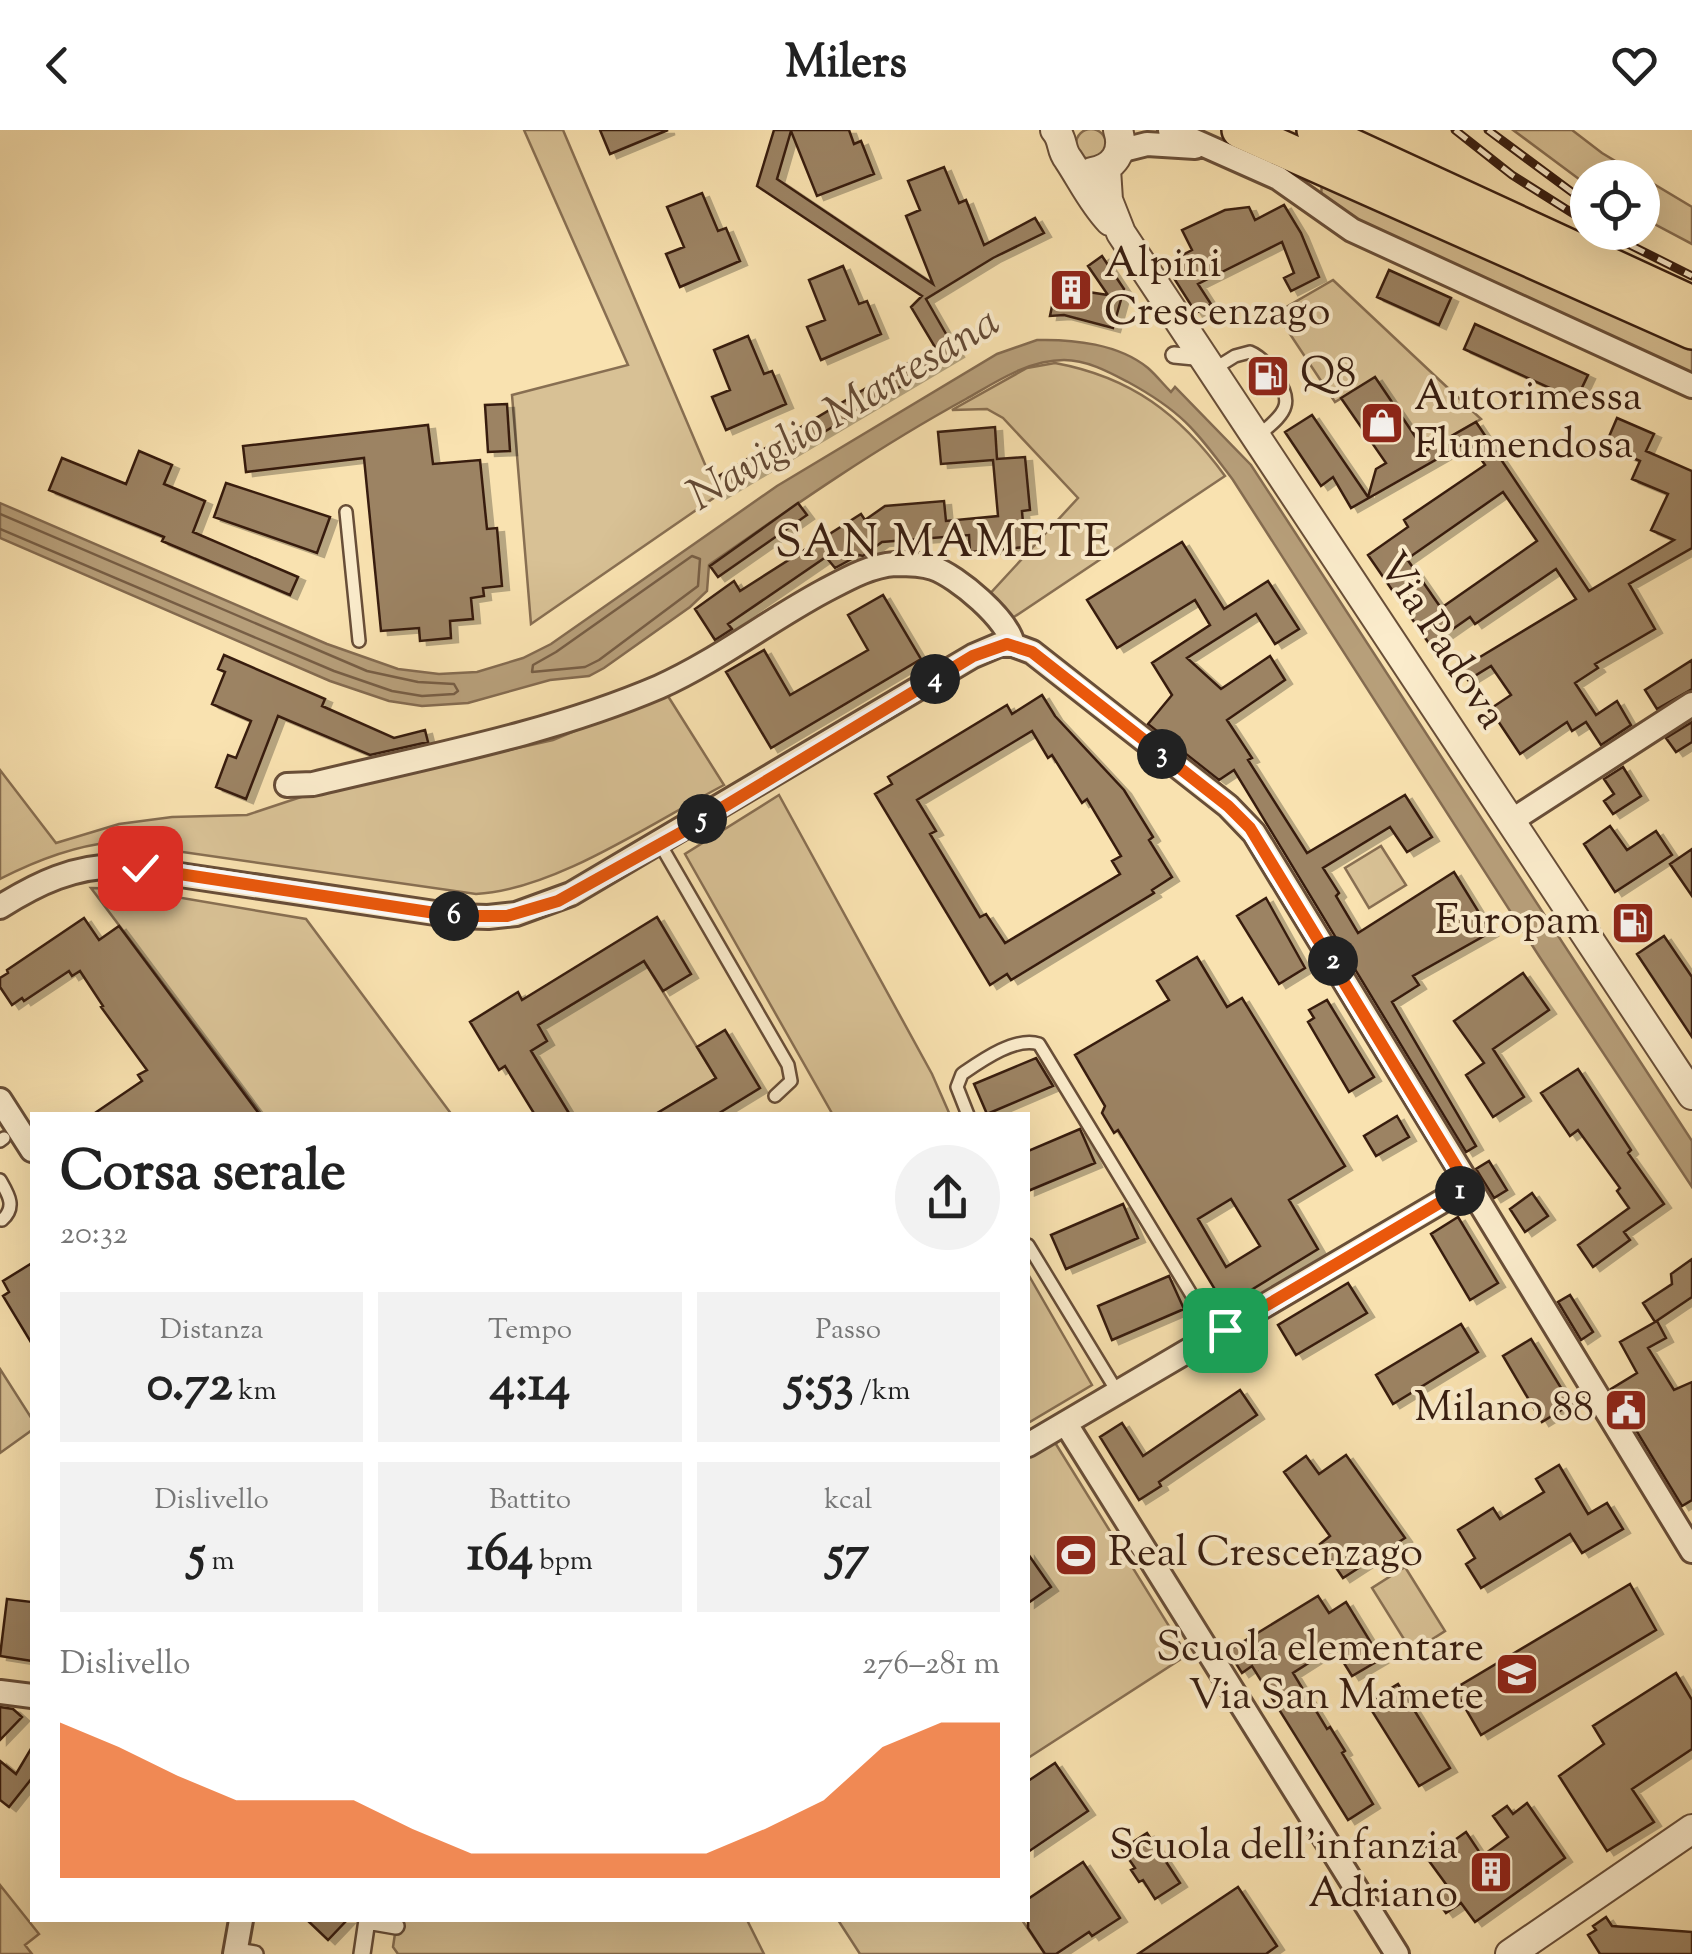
<!DOCTYPE html>
<html lang="it">
<meta charset="utf-8">
<style>
body{margin:0;font-family:"Sorts Mill Goudy",serif;background:#f2f2f2;color:#222;height:100vh;display:flex;flex-direction:column;font-size:38px;white-space:nowrap}
*{box-sizing:border-box;margin:0}
p{font-size:32px;color:#767676}
.icon{flex:none;width:55px;height:55px;fill:none;stroke:currentColor;stroke-width:2;stroke-linecap:round;stroke-linejoin:round}
.map{position:relative;flex:1;overflow:hidden}
.details{position:absolute;left:30px;top:982px;width:1000px;height:810px;display:flex;flex-direction:column;background:#fff;border-radius:0px;box-shadow:0 10px 40px #0002}
.details>*{flex:none}
.buttons{position:absolute;left:1570px;top:30px;display:grid;gap:20px}
.buttons a{display:grid;place-items:center;width:90px;height:90px;border-radius:50%;background:#fff;box-shadow:0 10px 40px #0002;font-size:50px}
.pin{position:absolute;display:grid;place-items:center;width:85px;height:85px;color:#fff;margin:-42px;border-radius:20px;box-shadow:0 5px 15px #0006}
.km{position:absolute;width:50px;height:50px;margin:-25px;border-radius:50%;background:#222;color:#fff;font-size:28px;line-height:50px;text-align:center}
.round{display:grid;place-items:center;flex:none;width:105px;height:105px;border-radius:52px;background:#f2f2f2}
.overview{display:flex;align-items:center;justify-content:space-between;height:170px;padding:0 30px}
h1{font-size:55px;font-weight:700;line-height:75px}
.stats{display:grid;grid-template-columns:repeat(3,1fr);gap:15px;height:170px;padding:10px 30px}
.stats div{display:grid;align-content:center;border-radius:0px;background:#f2f2f2;text-align:center}
.stats b{font-size:50px;font-weight:700}
.stats small{font-size:28px;font-weight:400}
.stats p{font-size:28px}
.chart{height:280px;padding:20px 30px}
.chart p{display:flex;justify-content:space-between}
.chart svg{width:100%;height:180px;margin-top:10px;fill:#ea580c;opacity:.7}
header{display:flex;justify-content:space-between;align-items:center;height:130px;padding:0 30px;background:#fff;font-size:45px;font-weight:700}
.map>svg:first-child{display:block}
.green{fill:#d8c195;stroke:#886f52;stroke-width:2.5}
.water{fill:#b79f7a;stroke:#846b50;stroke-width:2.5}
.lines{fill:none;stroke-linecap:round;stroke-linejoin:round}
.shore{stroke:#775e45;stroke-width:2.5}
.building{fill:#9c8363;stroke:#371d10;stroke-width:2.5;fill-rule:evenodd;filter:url(#shadow)}
.service-casing{stroke:#684e38;stroke-width:16}
.pedestrian-casing{stroke:#684e38;stroke-width:20}
.minor-casing{stroke:#684e38;stroke-width:28}
.tertiary-casing{stroke:#684e38;stroke-width:32}
.trunk-casing{stroke:#371d10;stroke-width:40}
.service{stroke:#fbeccc;stroke-width:11}
.pedestrian{stroke:#fbeccc;stroke-width:15}
.minor{stroke:#fbeccc;stroke-width:22}
.tertiary{stroke:#fbeccc;stroke-width:28}
.trunk{stroke:#f9e2b0;stroke-width:35}
.rail-casing{stroke:#371d10;stroke-width:9}
.rail{stroke:#fbeccc;stroke-width:5;stroke-dasharray:15;stroke-linecap:butt}
.route-casing{stroke:#fff;stroke-width:20}
.route{stroke:#ea580c;stroke-width:12}
.labels{text-anchor:middle;dominant-baseline:central;stroke-width:8;stroke-linejoin:round;paint-order:stroke}
.poi-label{font-size:42px;fill:#371d10;stroke:#fbeccc;text-anchor:start}
.street-label{font-size:42px;fill:#371d10;stroke:#fbeccc}
.water-label{font-size:45px;font-style:italic;fill:#644a35;stroke:#fbeccc}
.neighbourhood-label{font-size:45px;letter-spacing:2.5px;fill:#371d10;stroke:#fbeccc}
</style>
<header><svg class="icon" aria-label="back" viewBox="0 0 24 24"><path d="M15 5l-7 7 7 7"/></svg>Milers<svg class="icon" aria-label="heart" viewBox="0 0 24 24"><path d="M12 20l-8-8c-3-5 5-10 8-4 3-6 11-1 8 4z"/></svg></header>
<div class="map">
<svg width="1692" height="1824" viewBox="0 0 1692 1824">
<defs>
<filter id="shadow"><feDropShadow dx="7" dy="4" stdDeviation="0" flood-color="#0004"/></filter>
</defs>
<rect width="100%" height="100%" fill="#f9e2b0"/>
<filter id="stains"><feTurbulence type="fractalNoise" baseFrequency=".002" numOctaves="4"/><feColorMatrix values="0 0 0 0 .2 0 0 0 0 .09 0 0 0 0 .02 0 0 0 .5 -.17"/></filter>
<radialGradient id="worn" r=".72"><stop offset=".6" stop-color="#630" stop-opacity="0"/><stop offset="1" stop-color="#630" stop-opacity=".3"/></radialGradient>
<!-- green -->
<path class="green" d="M1076 14a15 15 0 1 1 30 0a15 15 0 1 1-30 0Z
M524 0H563L718 365 531 494 512 265 628 235Z
M1513 0H1572L1602 23 1692 77V114L1643 88 1642 48H1588L1587 55Z
M1322 51 1692 220V243L1349 86 1321 68Z
M1333 150 1481 289 1425 321 1375 248 1335 272 1276 183Z
M1055 233C1131 247 1180 284 1225 346L1011 489 987 467 1078 368 1003 288 987 279 952 280 1027 238Z
M666 563 724 655C653 692 555 760 476 764L113 712C74 716 35 731 0 749V640L56 713 119 694 172 687 247 685 304 666 553 610Z
M779 665 932 944 950 985H833L685 724Z
M1381 716 1406 755 1369 778 1345 738Z
M91 758 129 759 306 789 452 985H262Z
M644 831 716 948 654 985H570L531 921 538 895Z
M1028 1144 1092 1255 1028 1293Z
M0 1239 32 1289V1300L0 1323Z
M1054 1311 1187 1525 1028 1628V1326Z
M1405 1437 1445 1501 1412 1522 1372 1458Z
M0 1755 39 1804 25 1815 32 1824H0Z
M392 1790H747L764 1824H398L393 1817 396 1797Z
M838 1790H1022L1045 1824H860Z"/>
<!-- water -->
<path class="water" d="M1037 210C1073 209 1119 214 1148 238 1156 245 1163 254 1171 262L1175 257 1251 335 1692 1011V1057L1539 826 1233 350C1196 301 1183 282 1128 252 1109 242 1087 230 1064 230 1028 230 996 252 966 269 876 318 792 377 709 435L707 461 690 477 604 538 589 546 550 550 468 573 422 576 389 571 330 551 0 408V373L327 514 398 539 439 544 477 542 523 528 551 514 777 356 997 224Z"/>
<g class="lines">
<!-- shore -->
<path class="shore" d="M0 384 367 541 418 552 454 554 458 561 454 564 422 566 392 561 334 541 0 399
M692 426 700 429 698 456 599 530 585 537 532 542 533 535 556 522Z"/>
</g>
<!-- building -->
<path class="building" d="M600 0H668L610 24Z
M774 0H849L854 14 861 11 874 44 817 66 791 1 777 49 933 154 906 86 920 80 908 51 944 37 959 73 966 70 984 115 1035 88 1044 103 993 128 926 169 957 223 718 365 712 350 935 217 911 177 922 166 757 56Z
M702 63 718 101 726 98 740 131 680 157 666 124 684 117 667 77Z
M1284 75 1301 103 1319 147 1291 161 1284 148 1294 143 1282 112 1198 154 1211 174 1196 183 1165 134 1192 120 1182 100 1225 80 1249 77 1255 90Z
M1102 126 1124 159 1113 198 1064 185 1050 186 1056 157 1108 165 1088 136Z
M843 136 859 174 867 171 881 204 821 230 807 197 825 190 809 150Z
M1389 140 1451 168 1439 195 1377 167Z
M1475 194 1588 245 1576 270 1464 219Z
M748 206 764 244 772 241 786 274 726 300 712 267 730 260 714 220Z
M1375 247 1425 321 1476 292 1589 461 1674 410 1651 400 1668 364 1632 349 1640 331 1605 316 1617 288 1654 304 1646 321 1692 341V418L1629 454 1655 499 1595 534 1598 538 1575 553 1596 585 1617 571 1631 595 1601 615 1586 592 1572 601 1567 592 1520 624 1490 579 1511 565 1491 536 1468 550 1460 539 1576 469 1556 439 1475 494 1470 487 1430 515 1368 425 1408 397 1404 390 1485 335 1469 311 1351 378 1333 347 1321 356 1285 302 1312 285 1368 367 1376 339 1386 333 1341 268ZM1503 362 1537 411 1441 478 1407 429Z
M507 274 510 321 488 322 485 275Z
M428 295 433 334 480 330 487 399 497 398 502 456 483 458 484 466 471 468 473 489 450 491 451 508 420 511 419 498 381 501 364 328 246 342 243 316Z
M995 297 997 329 1025 327 1030 380 1022 381 1025 417 970 422 969 405 882 412 863 426 859 425 835 438 826 427 728 494 732 499 715 510 695 479 734 451 740 461 861 384 865 390 885 376 944 371 946 391 998 386 993 330 941 334 938 302Z
M139 321 172 335 164 354 205 371 193 402 298 447 290 465 162 411 164 407 49 360 62 328 126 354Z
M226 353 330 387 317 423 214 387Z
M798 373 807 385 718 447 710 436Z
M1182 412 1224 479 1268 451 1299 499 1275 514 1256 484 1187 528 1221 559 1270 526 1285 550 1227 590 1252 628 1248 630 1307 723 1405 665 1432 707 1407 722 1390 697 1323 738 1339 763 1336 766 1358 803 1454 742 1491 802 1413 846 1419 855 1392 872 1476 1016 1466 1022 1234 640 1219 650 1148 594 1172 565 1152 533 1210 495 1195 470 1117 518 1087 470Z
M883 465 921 529 771 618 726 542 764 520 790 565 868 520 848 485Z
M224 525 325 569 322 576 394 608 425 600 428 612 370 625 278 586 246 669 216 657 228 625 236 628 251 591 212 574 225 542 218 539Z
M1692 530V559L1657 579 1645 560Z
M1042 565 1055 586 1124 660 1153 707 1149 710 1172 747 1152 760 1154 763 1011 850 1007 844 990 855 875 664 892 654 888 647 1007 575 1012 584ZM1032 601 1048 628 1052 625 1082 673 1087 669 1121 726 1112 731 1120 744 1005 813 986 784 980 787 930 704 936 701 917 670Z
M1692 592V612L1676 622 1666 608Z
M1623 637 1641 666 1613 684 1604 671 1614 664 1604 649Z
M1610 696 1627 720 1656 701 1672 725 1615 762 1584 714Z
M1692 719V766L1670 734Z
M1266 768 1305 838 1279 854 1237 786Z
M657 787 691 844 663 861 644 831 538 895 547 911 531 921 570 985H535L505 936 499 940 470 892 518 862 522 870Z
M84 788 99 810 119 796 260 985H92L142 951 138 945 147 940 101 877 103 876 80 841 72 846 69 841 24 871 22 868 12 875 0 857V848L8 843 7 840Z
M1664 806 1692 847V907L1637 824Z
M1197 827 1227 877 1242 868 1345 1036 1289 1070 1318 1119 1225 1176 1118 1000 1114 1003 1102 983 1105 976 1075 925 1169 870 1157 851ZM1231 1069 1260 1116 1226 1137 1198 1089Z
M1523 843 1549 880 1493 919 1524 967 1493 987 1466 945 1484 933 1454 891Z
M1327 870 1374 947 1349 962 1308 892 1314 888 1309 880Z
M725 900 760 958 716 985H654L716 948 697 917Z
M1036 928 1053 956 987 984 974 954Z
M1578 939 1631 1020 1628 1023 1664 1074 1624 1102 1630 1110 1593 1137 1578 1115 1629 1078 1617 1061 1620 1058 1578 1000 1570 1006 1541 963Z
M1397 986 1409 1007 1376 1026 1364 1006Z
M1080 999 1095 1033 1028 1061V1021Z
M1489 1031 1507 1060 1494 1068 1476 1039Z
M1532 1063 1548 1086 1525 1102 1510 1079Z
M1123 1074 1138 1108 1066 1139 1051 1105Z
M1458 1087 1498 1153 1470 1170 1431 1104Z
M1692 1129V1167L1655 1192 1643 1173 1672 1154 1671 1144Z
M32 1133V1214L3 1166 9 1162 3 1151Z
M1169 1146 1184 1179 1112 1210 1098 1176Z
M1348 1153 1367 1183 1296 1225 1278 1195Z
M1570 1165 1593 1202 1581 1210 1558 1172Z
M1657 1191 1666 1208 1648 1218 1674 1260 1692 1252V1370L1682 1376 1611 1259 1637 1243 1620 1212Z
M1461 1194 1478 1222 1393 1274 1376 1245Z
M1531 1209 1571 1274 1542 1292 1503 1226Z
M1240 1260 1257 1285 1159 1352 1161 1356 1139 1370 1100 1307 1122 1293 1143 1326Z
M1346 1325 1405 1408 1343 1448 1320 1414 1330 1406 1284 1342 1306 1326 1319 1344Z
M1559 1335 1588 1384 1607 1373 1623 1399 1582 1423 1570 1404 1481 1458 1466 1434 1475 1428 1458 1400 1493 1378 1500 1389 1544 1362 1536 1349Z
M1028 1424 1051 1457 1028 1473Z
M1630 1454 1656 1500 1481 1605 1454 1559Z
M1318 1466 1329 1483 1346 1472 1381 1529 1352 1546 1334 1517 1293 1543 1327 1599 1330 1597 1345 1621 1342 1623 1373 1674 1348 1690 1252 1536 1242 1543 1228 1521Z
M7 1469 32 1472V1531L0 1526Z
M1676 1543 1692 1570V1619L1632 1659 1654 1692 1607 1721 1559 1646 1604 1614 1593 1596Z
M1398 1554 1450 1638 1419 1656 1367 1573Z
M0 1577 13 1579 22 1587 0 1610Z
M32 1617V1648L9 1677 0 1670V1631L16 1644Z
M1055 1633 1088 1681 1028 1722V1651Z
M1527 1673 1565 1728 1475 1792 1461 1773 1446 1783 1434 1766 1448 1757 1421 1720 1432 1712 1442 1719 1466 1702 1482 1726 1508 1707 1493 1686 1507 1676 1513 1684Z
M1147 1703 1180 1753 1155 1769 1143 1750 1139 1752 1131 1740 1135 1738 1122 1719Z
M1083 1732 1120 1788 1092 1806 1089 1802 1056 1824H1045L1028 1798V1769Z
M1238 1757 1277 1816 1266 1824H1138Z
M1606 1787 1612 1796 1692 1802V1824H1600L1588 1805 1596 1800 1593 1796Z
M307 1790H347L328 1810Z"/>
<g class="lines">
<!-- service casing -->
<g class="service-casing">
<path id="service" d="M1214 239 1235 226 1250 222C1265 228 1290 259 1285 276 1282 288 1265 299 1257 307
M346 382 359 511
M660 714 788 935 791 951 775 966
M968 985 957 957 962 944C981 931 1016 906 1039 914L1216 1205
M0 1011 4 1008
M0 1050C8 1064 17 1077 2 1090
M1028 1115 1118 1263"/>
</g>
<!-- pedestrian casing -->
<g class="pedestrian-casing">
<path id="pedestrian" d="M1174 225 1205 228
M367 1791 396 1796
M235 1824 237 1821 255 1824
M362 1824 367 1790"/>
</g>
<!-- minor casing -->
<g class="minor-casing">
<path id="minor" d="M1170 0 1278 48 1352 100 1692 256
M1119 21 1147 14 1195 17
M287 655 313 654C429 626 549 604 659 557 717 531 768 491 824 461 847 449 869 436 895 434 907 434 921 434 933 438 957 446 1009 490 1013 515
M1511 691 1692 574
M0 777C38 753 74 736 120 736L455 786 488 787 516 784 571 764 973 526 999 515H1013L1032 522 1228 676 1254 703 1692 1421
M0 970 32 1020
M1066 1294 1397 1824
M1028 1315 1468 1056
M0 1562 32 1566
M235 1824 241 1790"/>
</g>
<!-- tertiary casing -->
<g class="tertiary-casing">
<path id="tertiary" d="M1055 0C1064 10 1060 19 1068 29 1082 50 1092 72 1110 91
M1106 39 1108 70 1121 103 1692 965
M1092 42C1114 38 1125 22 1118 0
M1510 1824 1692 1699"/>
</g>
<!-- trunk casing -->
<g class="trunk-casing">
<path id="trunk" d="M1240 0 1692 201
M1315 0 1692 174"/>
</g>
<!-- service -->
<use href="#service" class="service"/>
<!-- pedestrian -->
<use href="#pedestrian" class="pedestrian"/>
<!-- minor -->
<use href="#minor" class="minor"/>
<!-- tertiary -->
<use href="#tertiary" class="tertiary"/>
<!-- trunk -->
<use href="#trunk" class="trunk"/>
<!-- rail casing -->
<g class="rail-casing">
<path id="rail" d="M1455 0 1512 45 1588 93
M1488 0 1588 74
M1604 102 1692 146"/>
</g>
<!-- rail -->
<use href="#rail" class="rail"/>
</g>
<g class="lines">
<!-- route casing -->
<g class="route-casing">
<path id="route" d="M140 738 455 786H507L558 771 682 702 973 526 1007 514 1032 522 1228 676 1250 698 1468 1056 1225 1200"/>
</g>
<!-- route -->
<use href="#route" class="route"/>
</g>
<!-- icons -->
<defs>
<g id="building-square" transform="scale(2.25)"><rect x="-9" y="-9" width="18" height="18" rx="4" fill="#8f2418" stroke="#fbeccc"/><path d="M-4-6H4V6H1V3H-1V6H-4ZM-2.5-4.3h1.7v1.8h-1.7ZM.8-4.3h1.7v1.8H.8ZM-2.5-1h1.7V.8h-1.7ZM.8-1h1.7V.8H.8Z" fill="#fff"/></g>
<g id="fuel-square" transform="scale(2.25)"><rect x="-9" y="-9" width="18" height="18" rx="4" fill="#8f2418" stroke="#fbeccc"/><path d="M-5.5-6h7V0h2V4h1.3V-2.5L3-4.5l.8-.8L6-3V5H2.5V1h-1V6h-7ZM-4.2-4.7v3.2H.2V-4.7Z" fill="#fff"/></g>
<g id="shop-square" transform="scale(2.25)"><rect x="-9" y="-9" width="18" height="18" rx="4" fill="#8f2418" stroke="#fbeccc"/><path d="M-5-2.5h2.3a2.7 3.5 0 0 1 5.4 0H5L5.5 6h-11ZM-1.5-2.5h3a1.5 2.3 0 0 0-3 0Z" fill="#fff"/></g>
<g id="civic-square" transform="scale(2.25)"><rect x="-9" y="-9" width="18" height="18" rx="4" fill="#8f2418" stroke="#fbeccc"/><path d="M-.6-6.5H3V-4.5H.6V-3L4-1V1h2V6H-6V1h2V-1L-.6-3ZM-1.2 2.5V6h2.4V2.5Z" fill="#fff"/></g>
<g id="stadium-square" transform="scale(2.25)"><rect x="-9" y="-9" width="18" height="18" rx="4" fill="#8f2418" stroke="#fbeccc"/><path d="M0-5a6.5 5 0 1 0 0 10a6.5 5 0 1 0 0-10ZM-3.5-1.8h7v3.6h-7Z" fill="#fff"/></g>
<g id="school-square" transform="scale(2.25)"><rect x="-9" y="-9" width="18" height="18" rx="4" fill="#8f2418" stroke="#fbeccc"/><path d="M0-5L7-2L0 1L-7-2ZM-4 1L0 2.5L4 1V4Q0 6-4 4Z" fill="#fff"/></g>
</defs>
<g fill-rule="evenodd">
<use href="#building-square" x="1071" y="160"/>
<use href="#fuel-square" x="1268" y="246"/>
<use href="#shop-square" x="1382" y="293"/>
<use href="#fuel-square" x="1633" y="793"/>
<use href="#civic-square" x="1626" y="1280"/>
<use href="#stadium-square" x="1076" y="1425"/>
<use href="#school-square" x="1517" y="1544"/>
<use href="#building-square" x="1491" y="1742"/>
</g>
<g class="labels">
<!-- poi labels -->
<g class="poi-label">
<text x="1104" y="136">Alpini<tspan x="1104" dy="48">Crescenzago</tspan></text>
<text x="1300" y="246">Q8</text>
<text x="1414" y="269">Autorimessa<tspan x="1414" dy="48">Flumendosa</tspan></text>
<text x="1600" y="793" text-anchor="end">Europam</text>
<text x="1594" y="1280" text-anchor="end">Milano 88</text>
<text x="1108" y="1425">Real Crescenzago</text>
<text x="1484" y="1520" text-anchor="end">Scuola elementare<tspan x="1484" dy="48">Via San Mamete</tspan></text>
<text x="1458" y="1718" text-anchor="end">Scuola dell'infanzia<tspan x="1458" dy="48">Adriano</tspan></text>
</g>
<!-- street labels -->
<g class="street-label">
<text transform="translate(1440 512) rotate(57)">Via Padova</text>
</g>
<!-- water labels -->
<g class="water-label">
<text transform="translate(845 281) rotate(-31)">Naviglio Martesana</text>
</g>
<!-- neighbourhood labels -->
<g class="neighbourhood-label">
<text x="944" y="415">SAN MAMETE</text>
</g>
</g>
<rect width="100%" height="100%" filter="url(#stains)"/>
<rect width="100%" height="100%" fill="url(#worn)"/>
</svg>
<div class="buttons">
<a><svg class="icon" aria-label="locate" viewBox="0 0 24 24"><circle cx="12" cy="12" r="6"/><path d="M12 2v4M12 18v4M2 12h4M18 12h4"/></svg></a>
</div>
<div class="pin" style="left:1225px;top:1200px;background:#1e9e55"><svg class="icon" aria-label="arrive" viewBox="0 0 24 24"><path d="M6 21V4h12l-3 4 3 4H6"/></svg></div>
<div class="pin" style="left:140px;top:738px;background:#d93025"><svg class="icon" aria-label="check" viewBox="0 0 24 24"><path d="M5 12l5 5 9-10"/></svg></div>
<b class="km" style="left:1460px;top:1061px">1</b>
<b class="km" style="left:1333px;top:831px">2</b>
<b class="km" style="left:1162px;top:624px">3</b>
<b class="km" style="left:935px;top:549px">4</b>
<b class="km" style="left:702px;top:689px">5</b>
<b class="km" style="left:454px;top:786px">6</b>
<section class="details">
<div class="overview"><div><h1>Corsa serale</h1><p>20:32</p></div><a class="round"><svg class="icon" aria-label="share" viewBox="0 0 24 24"><path d="M12 15V3M7 8l5-5 5 5M5 13v7h14v-7"/></svg></a></div>
<div class="stats">
<div><p>Distanza</p><b>0.72<small> km</small></b></div>
<div><p>Tempo</p><b>4:14</b></div>
<div><p>Passo</p><b>5:53<small> /km</small></b></div>
</div>
<div class="stats">
<div><p>Dislivello</p><b>5<small> m</small></b></div>
<div><p>Battito</p><b>164<small> bpm</small></b></div>
<div><p>kcal</p><b>57</b></div>
</div>
<div class="chart"><p><span>Dislivello</span>276–281 m</p>
<svg viewBox="0 0 160 44" preserveAspectRatio="none"><path d="M0 44V6L10 12L20 19L30 25L40 25L50 25L60 32L70 38L80 38L90 38L100 38L110 38L120 32L130 25L140 12L150 6L160 6V44z"/></svg>
</div>
</section>
</div>
